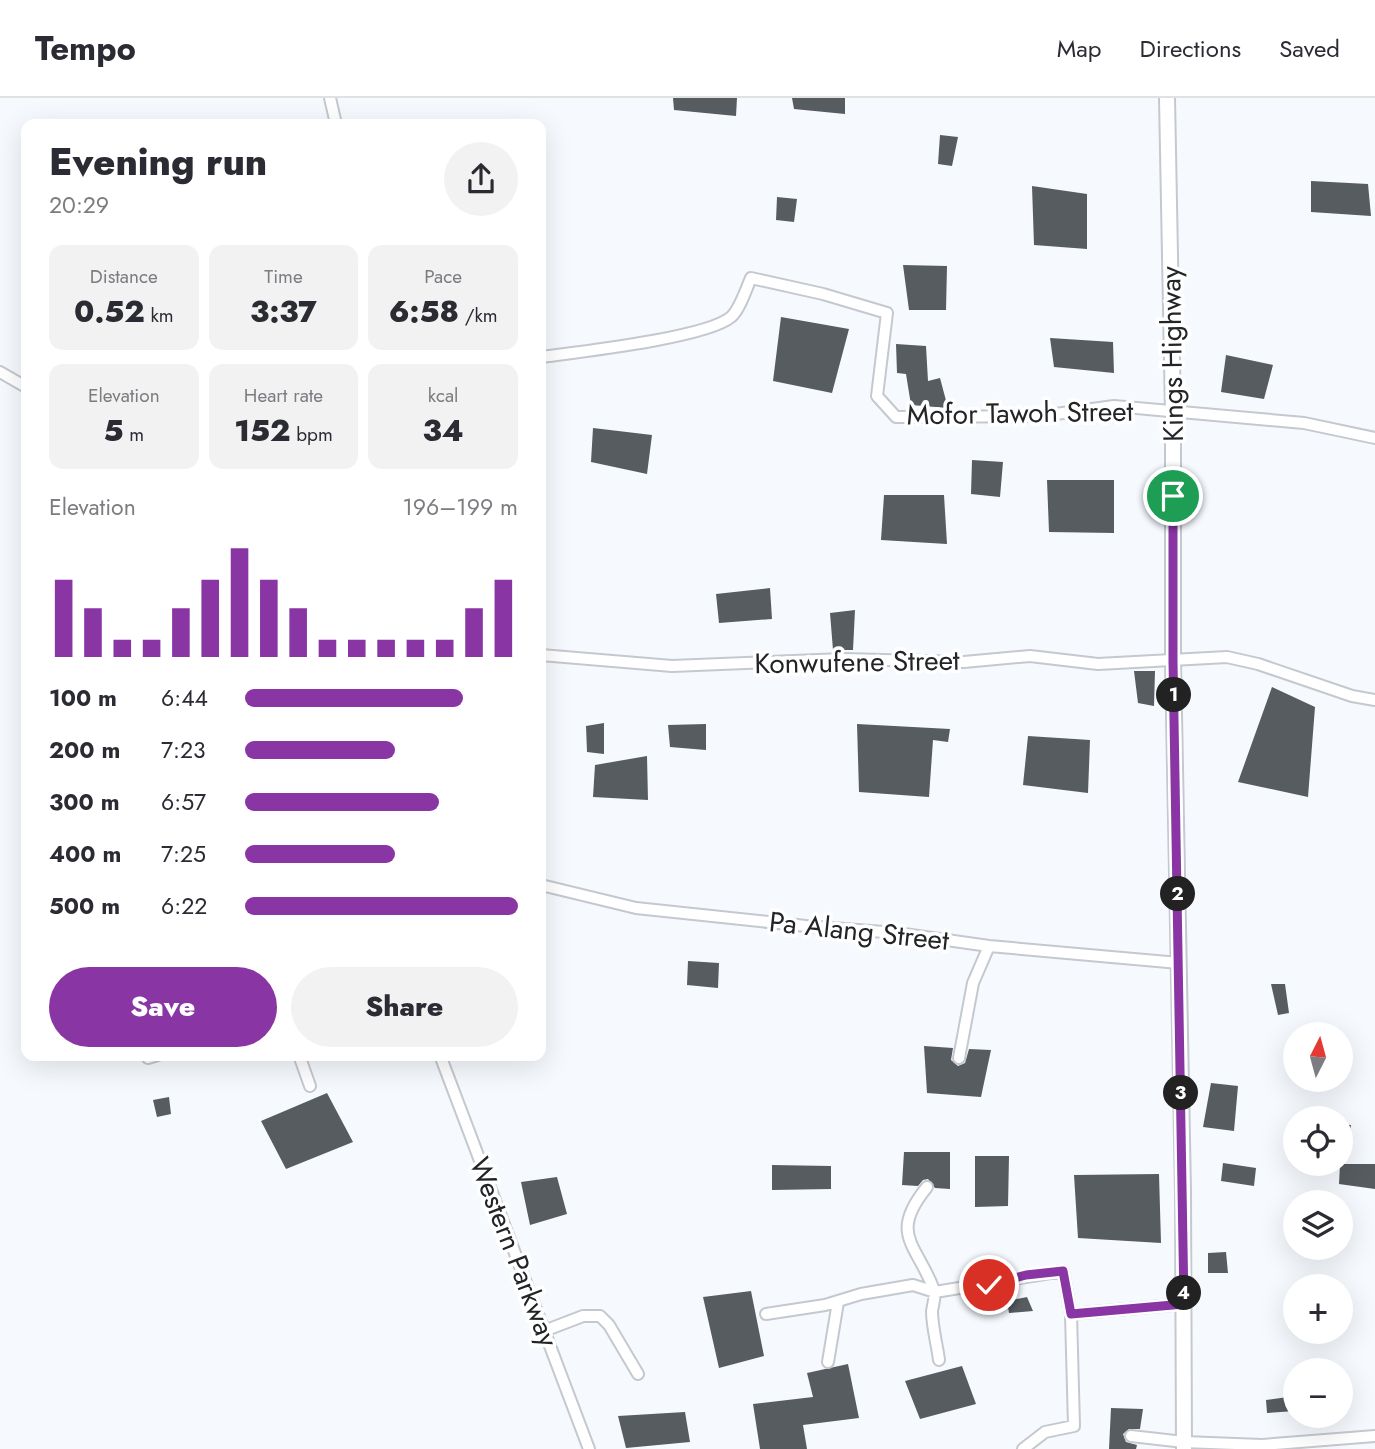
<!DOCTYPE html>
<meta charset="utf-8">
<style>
body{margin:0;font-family:Jost,sans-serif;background:#f2f2f3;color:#2b2b33;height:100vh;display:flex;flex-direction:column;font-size:26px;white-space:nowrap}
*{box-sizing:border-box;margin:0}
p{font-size:23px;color:#7c7c81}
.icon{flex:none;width:38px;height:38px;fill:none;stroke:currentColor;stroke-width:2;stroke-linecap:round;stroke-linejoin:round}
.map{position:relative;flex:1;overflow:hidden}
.drawer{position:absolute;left:21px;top:21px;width:525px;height:942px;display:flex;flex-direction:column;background:#fff;border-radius:14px;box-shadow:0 7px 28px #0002}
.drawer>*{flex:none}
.needle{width:46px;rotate:6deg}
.controls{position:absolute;left:1283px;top:924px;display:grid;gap:14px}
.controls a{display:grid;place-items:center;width:70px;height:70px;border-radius:50%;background:#fff;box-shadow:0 7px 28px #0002;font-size:35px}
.pin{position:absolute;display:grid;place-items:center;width:60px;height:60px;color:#fff;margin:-30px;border:4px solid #fff;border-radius:50%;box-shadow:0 2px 7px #0007}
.km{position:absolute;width:35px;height:35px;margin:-18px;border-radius:50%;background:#222;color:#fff;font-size:19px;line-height:35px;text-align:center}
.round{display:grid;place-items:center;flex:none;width:74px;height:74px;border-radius:37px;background:#f2f2f3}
.head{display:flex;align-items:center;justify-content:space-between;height:119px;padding:0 28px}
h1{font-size:38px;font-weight:800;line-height:52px}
.stats{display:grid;grid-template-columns:repeat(3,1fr);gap:10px;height:119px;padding:7px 28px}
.stats div{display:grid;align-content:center;border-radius:14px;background:#f2f2f3;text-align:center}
.stats b{font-size:30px;font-weight:800}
.stats small{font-size:19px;font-weight:400}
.stats p{font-size:19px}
.chart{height:196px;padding:14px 28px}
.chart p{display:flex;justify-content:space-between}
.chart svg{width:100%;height:126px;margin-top:7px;stroke:#8936a4;stroke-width:6}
.primary-button{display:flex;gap:14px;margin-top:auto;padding:14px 28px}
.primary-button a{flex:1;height:80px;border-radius:42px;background:#8936a4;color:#fff;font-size:28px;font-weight:800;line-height:80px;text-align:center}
.primary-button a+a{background:#f2f2f3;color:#2b2b33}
ul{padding:0 28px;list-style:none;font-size:23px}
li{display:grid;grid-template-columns:112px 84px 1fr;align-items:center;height:52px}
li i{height:18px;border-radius:9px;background:#8936a4}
header{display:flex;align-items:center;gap:42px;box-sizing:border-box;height:98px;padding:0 35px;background:#fff;border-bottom:2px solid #e1e1e2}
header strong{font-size:33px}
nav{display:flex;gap:38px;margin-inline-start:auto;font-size:24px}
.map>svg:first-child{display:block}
.building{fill:#575c60}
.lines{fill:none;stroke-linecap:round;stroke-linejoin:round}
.street-casing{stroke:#c4c9cf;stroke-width:14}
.secondary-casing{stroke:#c4c9cf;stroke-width:18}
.street{stroke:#fff;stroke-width:10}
.secondary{stroke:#fff;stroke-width:14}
.route-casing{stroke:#fff;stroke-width:14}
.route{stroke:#8936a4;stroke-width:9}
.labels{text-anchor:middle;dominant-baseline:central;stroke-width:7;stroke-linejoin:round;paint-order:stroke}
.street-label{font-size:28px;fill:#222426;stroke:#fff}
</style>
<header>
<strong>Tempo</strong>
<nav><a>Map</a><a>Directions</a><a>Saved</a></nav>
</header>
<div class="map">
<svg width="1375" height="1351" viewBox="0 0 1375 1351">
<rect width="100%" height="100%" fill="#f6faff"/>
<!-- building -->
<path class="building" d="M673 0H737L736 18 674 12Z
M792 0H845V16L794 11Z
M940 37 958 39 952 68 938 66Z
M1311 83 1368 86 1371 118 1311 114Z
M1032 88 1087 96V151L1034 147Z
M777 99 797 101 794 124 776 122Z
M903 167 947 168 946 212H909Z
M781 219 849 231 832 295 773 283Z
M1050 240 1113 244 1114 275 1054 269Z
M896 246 926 248 928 283 940 280 948 310 911 307 906 276 897 275Z
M1226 257 1273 267 1264 301 1221 294Z
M593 330 652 337 647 376 591 364Z
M972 362 1003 364 1000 399 971 396Z
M1047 382H1114V435L1049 434Z
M884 397H944L947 446 881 442Z
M770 490 772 521 719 525 716 496Z
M855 512 853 552H833L830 515Z
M1134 573H1155L1154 608 1138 605Z
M1272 589 1315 609 1308 699 1238 684Z
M604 625V656L587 654 586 628Z
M706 626V652L670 649 668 627Z
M857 626 950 631 948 644 933 642 929 699 859 694Z
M1028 638 1090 642 1088 695 1023 687Z
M647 658 648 702 593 699 595 667Z
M688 863 719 865 718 890 687 887Z
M1271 886H1285L1289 915 1278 917Z
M924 948 953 950 951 962 958 968 965 965 969 951 991 952 981 999 927 995Z
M1211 985 1238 988 1234 1033 1203 1029Z
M327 995 353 1044 286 1071 261 1023Z
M169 999 171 1016 157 1019 153 1002Z
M1340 1026 1351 1027 1346 1057 1340 1056Z
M904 1054H950V1091L935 1090 928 1081 923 1082 918 1088 902 1087Z
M975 1058H1009L1008 1108 975 1109Z
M1223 1065 1256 1070 1254 1088 1221 1083Z
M1340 1066H1375V1091L1339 1086Z
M772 1067 831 1068V1091L772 1092Z
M1159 1076 1161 1145 1078 1140 1074 1077Z
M557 1079 567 1116 530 1127 521 1084Z
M1226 1154 1228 1175H1208V1155Z
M751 1193 764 1258 719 1270 703 1199Z
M1027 1199 1033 1213 1009 1215 1007 1203Z
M848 1266 859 1320 803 1327 807 1351H760L753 1306 813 1299 807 1275Z
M962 1268 976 1306 920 1321 905 1283Z
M1295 1298V1313L1267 1315 1266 1302Z
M1111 1310 1143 1311 1140 1331H1129L1123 1336 1126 1344 1137 1347 1136 1351H1109Z
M685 1314 690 1344 626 1350 618 1318Z"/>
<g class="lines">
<!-- street casing -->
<g class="street-casing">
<path id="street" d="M330 0 336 26
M541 259C578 254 706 240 731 219 740 211 746 191 751 180L823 196 887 215 877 298 896 319 1041 318 1114 308 1304 325 1375 340
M0 274 26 289
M541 557 672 568 843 561 964 564 1030 558 1098 566 1227 559 1258 566 1352 598 1375 602
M541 787 636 810 806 828 897 835 989 848 1179 865
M147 957 148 960 158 957
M299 957 310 988
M440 957 589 1351
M959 960 973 885 989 848
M927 1089C888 1137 917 1146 934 1192 936 1198 933 1206 932 1213 932 1229 937 1246 939 1262
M766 1216 825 1207 861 1196 913 1187 935 1194 1063 1173 1071 1216
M544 1233 583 1218H600L609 1227 638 1276
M828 1264 838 1204
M1131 1338 1184 1344 1262 1347 1375 1338
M1023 1351 1045 1334 1074 1328 1071 1216 1184 1206"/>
</g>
<!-- secondary casing -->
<g class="secondary-casing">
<path id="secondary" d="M1167 0 1173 315V563L1183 1094 1184 1351"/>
</g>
<!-- street -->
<use href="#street" class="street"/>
<!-- secondary -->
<use href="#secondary" class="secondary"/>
</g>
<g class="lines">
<!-- route casing -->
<g class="route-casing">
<path id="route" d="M989 1187 1026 1177 1063 1173 1071 1216 1184 1206 1173 563V398"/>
</g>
<!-- route -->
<use href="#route" class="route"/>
</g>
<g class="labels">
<!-- street labels -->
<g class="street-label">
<text transform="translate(1172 256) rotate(-91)">Kings Highway</text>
<text transform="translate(1020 315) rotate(-1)">Mofor Tawoh Street</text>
<text transform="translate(857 564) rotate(-1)">Konwufene Street</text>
<text transform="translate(859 833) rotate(6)">Pa Alang Street</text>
<text transform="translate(514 1154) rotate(69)">Western Parkway</text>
</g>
</g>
</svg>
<div class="controls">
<a><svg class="needle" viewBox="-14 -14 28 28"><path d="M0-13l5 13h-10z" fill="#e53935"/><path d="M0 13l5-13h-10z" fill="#7c7c81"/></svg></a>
<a><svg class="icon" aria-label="locate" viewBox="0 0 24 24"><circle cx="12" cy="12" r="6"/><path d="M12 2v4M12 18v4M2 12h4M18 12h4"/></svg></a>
<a><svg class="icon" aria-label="layers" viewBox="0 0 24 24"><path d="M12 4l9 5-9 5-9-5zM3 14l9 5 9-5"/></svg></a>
<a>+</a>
<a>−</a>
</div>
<div class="pin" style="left:1173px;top:398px;background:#1e9e55"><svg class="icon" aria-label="arrive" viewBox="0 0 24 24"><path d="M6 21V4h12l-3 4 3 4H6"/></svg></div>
<div class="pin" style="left:989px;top:1187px;background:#d93025"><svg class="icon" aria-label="check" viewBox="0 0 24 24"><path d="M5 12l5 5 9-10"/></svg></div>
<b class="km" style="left:1174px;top:597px">1</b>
<b class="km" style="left:1178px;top:796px">2</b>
<b class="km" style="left:1181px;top:995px">3</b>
<b class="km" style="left:1184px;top:1195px">4</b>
<section class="drawer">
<div class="head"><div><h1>Evening run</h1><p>20:29</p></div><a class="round"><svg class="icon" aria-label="share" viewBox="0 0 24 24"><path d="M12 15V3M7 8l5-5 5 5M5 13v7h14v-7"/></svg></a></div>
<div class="stats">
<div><p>Distance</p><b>0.52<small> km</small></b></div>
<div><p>Time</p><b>3:37</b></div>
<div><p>Pace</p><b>6:58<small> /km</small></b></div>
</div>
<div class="stats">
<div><p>Elevation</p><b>5<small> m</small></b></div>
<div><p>Heart rate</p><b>152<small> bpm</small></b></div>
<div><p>kcal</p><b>34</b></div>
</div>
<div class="chart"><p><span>Elevation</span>196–199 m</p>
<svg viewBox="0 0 160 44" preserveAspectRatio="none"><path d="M5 44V17M15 44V27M25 44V38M35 44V38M45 44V27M55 44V17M65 44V6M75 44V17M85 44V27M95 44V38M105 44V38M115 44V38M125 44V38M135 44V38M145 44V27M155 44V17"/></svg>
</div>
<ul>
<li><b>100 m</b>6:44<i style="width:80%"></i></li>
<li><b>200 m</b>7:23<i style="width:55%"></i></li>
<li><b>300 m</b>6:57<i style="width:71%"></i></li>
<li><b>400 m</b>7:25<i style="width:55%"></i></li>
<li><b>500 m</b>6:22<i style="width:100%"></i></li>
</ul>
<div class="primary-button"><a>Save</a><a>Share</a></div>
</section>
</div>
